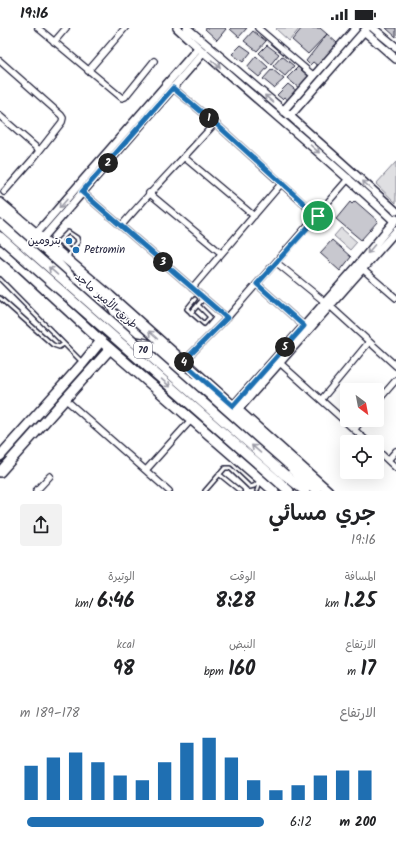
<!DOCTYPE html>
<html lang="ar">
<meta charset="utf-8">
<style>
body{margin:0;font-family:Kalam,"Playpen Sans Arabic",sans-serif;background:#f2f2f2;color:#202124;direction:rtl;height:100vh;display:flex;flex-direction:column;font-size:15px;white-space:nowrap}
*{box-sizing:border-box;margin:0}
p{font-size:13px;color:#757577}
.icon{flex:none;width:22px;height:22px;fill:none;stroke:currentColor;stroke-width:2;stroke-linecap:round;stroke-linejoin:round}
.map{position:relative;height:463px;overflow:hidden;direction:ltr}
.side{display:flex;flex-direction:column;background:#fff;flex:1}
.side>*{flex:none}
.needle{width:26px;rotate:148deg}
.buttons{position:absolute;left:340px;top:355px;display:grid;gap:8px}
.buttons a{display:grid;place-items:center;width:44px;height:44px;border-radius:4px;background:#fff;box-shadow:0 4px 16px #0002;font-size:20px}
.pin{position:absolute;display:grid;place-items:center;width:34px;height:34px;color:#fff;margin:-17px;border:2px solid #fff;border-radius:50%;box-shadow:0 1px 4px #0007}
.km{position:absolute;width:20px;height:20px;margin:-10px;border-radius:50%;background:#222;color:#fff;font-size:11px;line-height:20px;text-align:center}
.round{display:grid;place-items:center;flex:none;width:42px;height:42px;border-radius:4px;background:#f2f2f2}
.summary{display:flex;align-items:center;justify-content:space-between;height:68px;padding:0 20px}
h1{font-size:22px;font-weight:600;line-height:30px}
.stats{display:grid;grid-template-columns:repeat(3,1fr);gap:6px;height:68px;padding:4px 20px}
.stats div{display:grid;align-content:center}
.stats b{font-size:20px;font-weight:600}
.stats small{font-size:11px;font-weight:400}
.stats p{font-size:11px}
.chart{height:112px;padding:8px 20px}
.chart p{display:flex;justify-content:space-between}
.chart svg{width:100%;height:72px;margin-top:4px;stroke:#1f6fb2;stroke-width:6}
ul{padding:0 20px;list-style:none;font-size:13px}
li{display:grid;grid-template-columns:64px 48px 1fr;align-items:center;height:30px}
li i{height:10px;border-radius:5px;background:#1f6fb2}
.status{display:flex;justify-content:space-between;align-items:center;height:28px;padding:0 20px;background:#fff;direction:ltr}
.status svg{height:11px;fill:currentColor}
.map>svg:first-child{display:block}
.park{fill:#dfdfe2;stroke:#80808e}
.building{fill:#c8c8cf;stroke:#22223b}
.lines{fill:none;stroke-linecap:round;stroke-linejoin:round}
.service-casing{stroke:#22223b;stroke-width:6}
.minor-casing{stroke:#22223b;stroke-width:8}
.tertiary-casing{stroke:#22223b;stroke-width:10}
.primary-casing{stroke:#22223b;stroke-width:12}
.trunk-casing{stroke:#22223b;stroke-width:12}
.service{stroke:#fff;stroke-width:3}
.minor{stroke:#fff;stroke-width:5.5}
.tertiary{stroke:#fff;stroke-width:7}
.primary{stroke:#fff;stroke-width:9}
.trunk{stroke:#fff;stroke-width:9}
.trunk-bridge-casing{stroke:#22223b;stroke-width:12;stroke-linecap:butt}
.trunk-bridge{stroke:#fff;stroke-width:9}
.oneway{stroke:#9c9ca7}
.route-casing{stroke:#fff;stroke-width:8}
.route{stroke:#1f6fb2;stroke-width:5}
.poi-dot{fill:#1f6fb2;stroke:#fff;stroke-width:1.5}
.labels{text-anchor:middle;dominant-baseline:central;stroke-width:3;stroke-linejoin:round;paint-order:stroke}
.shield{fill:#fff;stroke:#646476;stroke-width:1}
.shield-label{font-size:10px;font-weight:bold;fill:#22223b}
.poi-label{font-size:11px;fill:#22223b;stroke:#fff;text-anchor:end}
.street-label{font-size:11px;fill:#22223b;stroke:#fff}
</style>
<div class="status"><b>19:16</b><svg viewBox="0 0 49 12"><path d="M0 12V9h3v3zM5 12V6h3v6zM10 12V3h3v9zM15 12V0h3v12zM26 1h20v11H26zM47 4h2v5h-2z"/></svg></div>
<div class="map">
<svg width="396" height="463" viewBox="0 0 396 463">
<rect width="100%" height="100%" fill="#fff"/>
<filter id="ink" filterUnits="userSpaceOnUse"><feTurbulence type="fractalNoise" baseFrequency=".025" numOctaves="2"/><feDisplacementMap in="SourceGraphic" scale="8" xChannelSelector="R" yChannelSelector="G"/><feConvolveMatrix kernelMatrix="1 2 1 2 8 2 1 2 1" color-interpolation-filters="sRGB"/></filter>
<g filter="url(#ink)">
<!-- park -->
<path class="park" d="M277 0H300L289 13 276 1Z
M396 134V175L376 156Z
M341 200 357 214 350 222 334 208Z"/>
<!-- building -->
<path class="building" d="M207 0H225L226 1 217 12 205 1Z
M231 0H247L239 9 230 1Z
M302 0H320L327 6 308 26 292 12Z
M386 0H396V9Z
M253 3 266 13 257 23 244 13Z
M327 6 337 15 318 38 313 34 310 37 306 33Z
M241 17 251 24 243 34 232 26Z
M267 17 279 26 271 36 259 25Z
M256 28 268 39 259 49 247 39Z
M282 28 294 38 285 48 273 38Z
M298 39 309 49 300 61 287 50Z
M272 41 284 51 274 60 263 51Z
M288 56 298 64 289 73 284 69 282 71 277 67Z
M355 173 378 193 361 212 336 191 350 174 352 176Z
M332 212 351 229 340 243 320 225Z"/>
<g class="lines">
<!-- service casing -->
<g class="service-casing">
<path id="service" d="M59 213 68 204 77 210 78 214 70 223
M51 216 59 213 70 223 68 232
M0 251 82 334
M0 270 53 317 59 319 64 316
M195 271 187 281 204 296 210 289 198 277
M191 285 204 270
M219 446 240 463
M205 463 225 440H230L250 459 254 458 260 453
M257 463 260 453"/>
</g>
<!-- minor casing -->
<g class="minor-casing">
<path id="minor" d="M38 0 122 70 125 69 154 33
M258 0 314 48
M54 14 66 0
M0 33 61 87 63 90 62 94 33 131 4 164
M88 43 125 0
M173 60 215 95 317 188
M0 88 39 122
M185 130 254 188
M82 164 227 290
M149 165 221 225
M121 198C151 163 184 130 215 95
M277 235 325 274
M360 239 396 270
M257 256 304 298
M192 260 281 156
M330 278 396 338
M183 334 227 290 349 150
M280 335 368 414
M65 371 169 463
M321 372 369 314
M377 374 396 352
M354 402 362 392
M377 422 396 440
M388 432 396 423
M146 442 191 392
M36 463 50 448"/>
</g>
<!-- tertiary casing -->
<g class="tertiary-casing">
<path id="tertiary" d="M177 0C248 66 324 126 394 193
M187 0 290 88 396 183
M373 0 396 19
M364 3 396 31
M283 83 356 0
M290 88 367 0
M36 206 198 20
M42 211 204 24
M233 378 357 238 396 191
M238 382 396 203"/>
</g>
<!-- primary casing -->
<g class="primary-casing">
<path id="primary" d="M0 175 110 268 328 463
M0 184 47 224
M43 220 83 262 89 270V275
M0 222 22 240 101 313 274 463
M83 254 95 267 107 291
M128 314C155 313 163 325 182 341
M158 331 199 359
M196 354 316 463
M0 428 83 335 101 313
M0 444 110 321"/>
</g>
<!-- trunk casing -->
<g class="trunk-casing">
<path id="trunk" d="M285 447 305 463
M280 455 289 463"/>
</g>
<!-- service -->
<use href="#service" class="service"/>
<!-- minor -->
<use href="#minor" class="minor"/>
<!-- tertiary -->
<use href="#tertiary" class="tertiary"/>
<!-- primary -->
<use href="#primary" class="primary"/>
<!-- trunk -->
<use href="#trunk" class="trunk"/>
<!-- trunk-bridge casing -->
<g class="trunk-bridge-casing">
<path id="trunk-bridge" d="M0 196 285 447
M0 209 280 455"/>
</g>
<!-- trunk-bridge -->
<use href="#trunk-bridge" class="trunk-bridge"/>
</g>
<!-- one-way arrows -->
<defs><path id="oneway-shaft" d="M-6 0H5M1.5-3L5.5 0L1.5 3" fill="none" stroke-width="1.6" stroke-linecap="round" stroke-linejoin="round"/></defs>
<g class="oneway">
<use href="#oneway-shaft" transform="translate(216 36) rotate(41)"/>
<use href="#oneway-shaft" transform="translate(269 71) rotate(-139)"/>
<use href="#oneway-shaft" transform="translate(315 121) rotate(41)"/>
<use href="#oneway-shaft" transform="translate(367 157) rotate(-138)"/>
<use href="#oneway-shaft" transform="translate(63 176) rotate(131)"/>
<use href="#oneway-shaft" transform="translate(371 221) rotate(130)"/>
<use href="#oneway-shaft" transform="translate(53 243) rotate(-139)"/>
<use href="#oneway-shaft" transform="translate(153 307) rotate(-138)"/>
<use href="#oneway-shaft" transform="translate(166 355) rotate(41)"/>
<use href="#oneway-shaft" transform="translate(256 421) rotate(-139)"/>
</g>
</g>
<g class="lines" filter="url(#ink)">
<!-- route casing -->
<g class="route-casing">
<path id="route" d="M173 60 215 95 318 188 257 256 304 298 233 378 183 334 227 290 82 164Z"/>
</g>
<!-- route -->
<use href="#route" class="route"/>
</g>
<!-- markers -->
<g class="poi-dot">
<circle cx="69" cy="213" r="4"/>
<circle cx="76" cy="222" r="4"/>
</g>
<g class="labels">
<!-- shield labels -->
<rect class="shield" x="134" y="314" width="18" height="16" rx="3"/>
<g class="shield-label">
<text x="143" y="322">70</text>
</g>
<!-- poi labels -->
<g class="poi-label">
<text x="61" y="213">بترومين</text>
<text x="84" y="222" text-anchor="start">Petromin</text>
</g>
<!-- street labels -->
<g class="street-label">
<text transform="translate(106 273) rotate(41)">طريق الأمير ماجد</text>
</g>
</g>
</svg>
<div class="buttons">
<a><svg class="needle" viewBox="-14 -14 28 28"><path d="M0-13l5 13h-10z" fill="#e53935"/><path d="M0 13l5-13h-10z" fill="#757577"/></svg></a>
<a><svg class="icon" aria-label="locate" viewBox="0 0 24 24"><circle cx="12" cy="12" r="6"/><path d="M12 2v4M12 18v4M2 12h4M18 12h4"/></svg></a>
</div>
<div class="pin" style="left:318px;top:188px;background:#1e9e55"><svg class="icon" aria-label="arrive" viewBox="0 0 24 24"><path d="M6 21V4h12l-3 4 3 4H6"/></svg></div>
<b class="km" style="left:209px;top:90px">1</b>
<b class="km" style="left:108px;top:135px">2</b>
<b class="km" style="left:163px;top:234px">3</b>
<b class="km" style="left:184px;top:334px">4</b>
<b class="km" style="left:285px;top:319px">5</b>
</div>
<section class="side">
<div class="summary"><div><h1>جري مسائي</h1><p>19:16</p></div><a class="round"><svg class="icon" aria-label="share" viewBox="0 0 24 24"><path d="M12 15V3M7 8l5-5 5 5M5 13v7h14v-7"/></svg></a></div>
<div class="stats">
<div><p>المسافة</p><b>1.25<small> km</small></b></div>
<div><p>الوقت</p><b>8:28</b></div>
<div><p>الوتيرة</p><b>6:46<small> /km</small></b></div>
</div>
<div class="stats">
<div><p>الارتفاع</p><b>17<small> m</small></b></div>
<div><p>النبض</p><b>160<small> bpm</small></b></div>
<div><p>kcal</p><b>98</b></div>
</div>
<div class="chart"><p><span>الارتفاع</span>178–189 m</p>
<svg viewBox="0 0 160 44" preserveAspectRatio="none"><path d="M5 44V23M15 44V18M25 44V15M35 44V21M45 44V29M55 44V32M65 44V21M75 44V9M85 44V6M95 44V18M105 44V32M115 44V38M125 44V35M135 44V29M145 44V26M155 44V26"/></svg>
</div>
<ul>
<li><b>200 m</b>6:12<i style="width:97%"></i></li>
</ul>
</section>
